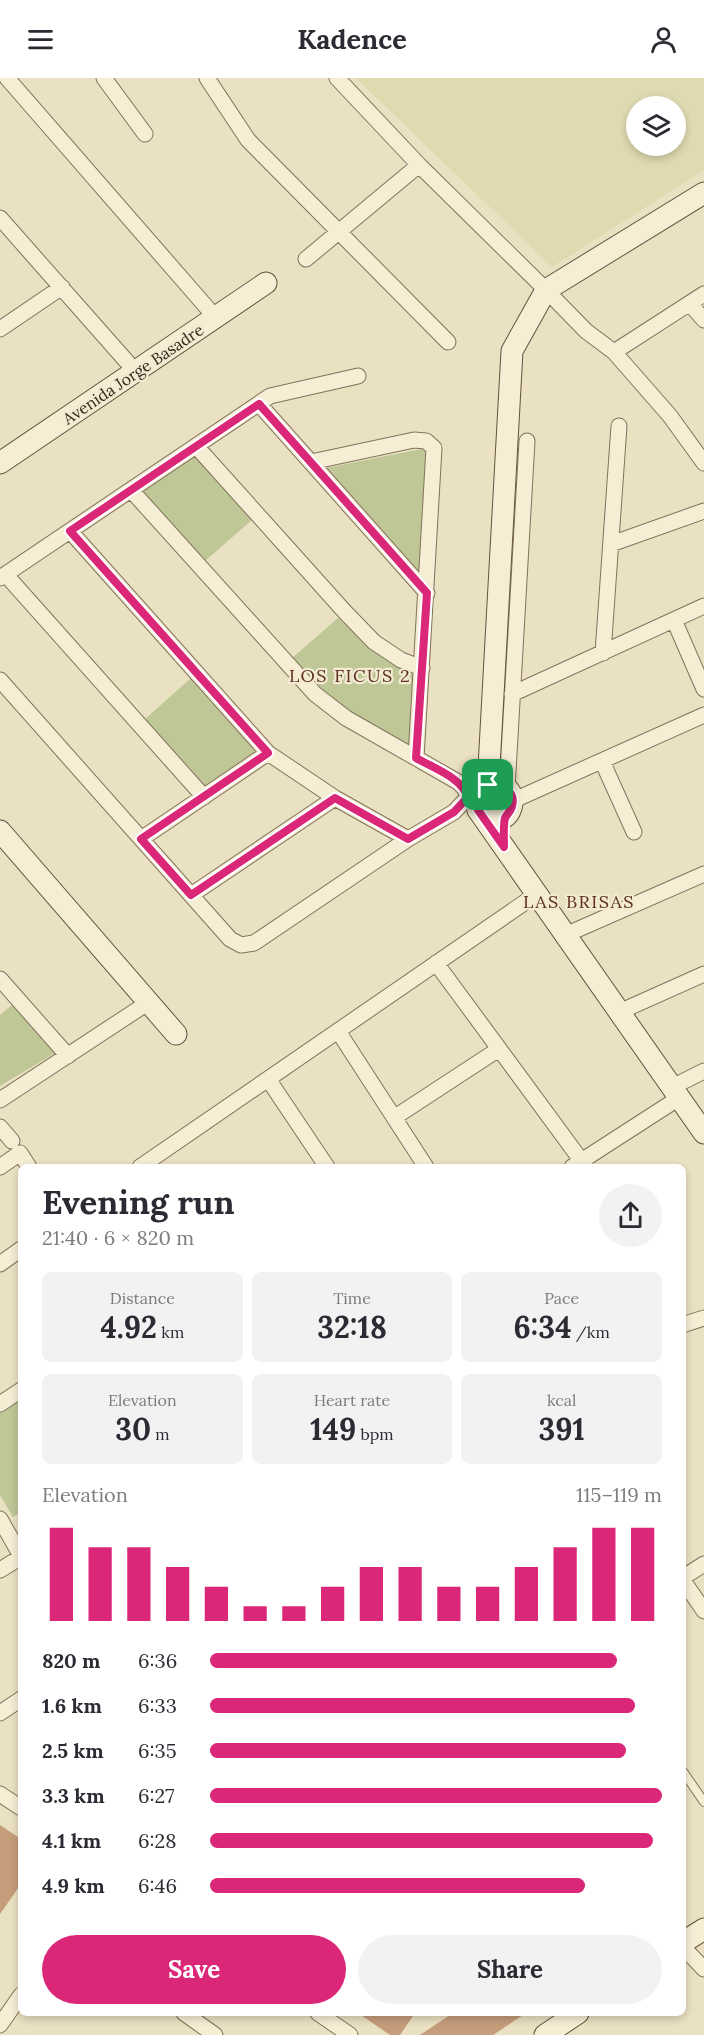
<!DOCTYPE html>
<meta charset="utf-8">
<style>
body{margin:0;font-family:Lora,serif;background:#f2f2f3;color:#2b2b33;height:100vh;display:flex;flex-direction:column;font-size:22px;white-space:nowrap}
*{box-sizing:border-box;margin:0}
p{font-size:20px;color:#7c7c81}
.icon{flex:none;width:33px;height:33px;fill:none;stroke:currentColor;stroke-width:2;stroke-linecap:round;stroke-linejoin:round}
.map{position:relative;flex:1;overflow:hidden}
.sheet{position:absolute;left:18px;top:1086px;width:668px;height:852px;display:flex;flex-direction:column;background:#fff;border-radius:9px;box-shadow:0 3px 9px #0003}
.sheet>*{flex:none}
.tools{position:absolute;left:626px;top:18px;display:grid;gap:12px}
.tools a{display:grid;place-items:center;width:60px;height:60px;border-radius:50%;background:#fff;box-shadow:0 3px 9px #0003;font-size:30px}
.pin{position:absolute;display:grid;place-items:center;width:51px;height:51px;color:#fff;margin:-26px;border-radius:12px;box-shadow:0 3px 9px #0006}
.round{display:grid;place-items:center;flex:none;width:63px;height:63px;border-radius:32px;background:#f2f2f3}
.head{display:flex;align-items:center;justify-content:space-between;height:102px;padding:0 24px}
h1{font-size:33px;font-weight:800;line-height:45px}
.figures{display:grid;grid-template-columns:repeat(3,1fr);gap:9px;height:102px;padding:6px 24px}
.figures div{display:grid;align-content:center;border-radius:9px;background:#f2f2f3;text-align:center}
.figures b{font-size:30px;font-weight:800}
.figures small{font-size:16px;font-weight:400}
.figures p{font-size:16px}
.chart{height:168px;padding:12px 24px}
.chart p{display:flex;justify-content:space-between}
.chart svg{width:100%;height:108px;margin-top:6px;stroke:#db2777;stroke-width:6}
.cta{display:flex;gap:12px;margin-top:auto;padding:12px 24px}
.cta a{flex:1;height:69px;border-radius:36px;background:#db2777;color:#fff;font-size:24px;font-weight:800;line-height:69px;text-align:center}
.cta a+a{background:#f2f2f3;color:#2b2b33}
ul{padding:0 24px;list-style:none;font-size:20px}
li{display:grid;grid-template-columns:96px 72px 1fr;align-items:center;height:45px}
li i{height:15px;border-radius:8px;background:#db2777}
header{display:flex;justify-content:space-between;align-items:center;height:78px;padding:0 24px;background:#fff;font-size:27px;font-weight:800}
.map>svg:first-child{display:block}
.farmland{fill:#dfdab0;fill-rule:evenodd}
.green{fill:#bfc797}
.building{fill:#c59d7b}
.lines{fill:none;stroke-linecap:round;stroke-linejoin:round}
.lane-casing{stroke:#82725b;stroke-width:10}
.street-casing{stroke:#82725b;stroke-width:17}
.secondary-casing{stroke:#64533e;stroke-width:23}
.lane{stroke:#f6edd5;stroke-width:8}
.street{stroke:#f6edd5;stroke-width:15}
.secondary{stroke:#f6edd5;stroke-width:21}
.route-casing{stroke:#fff;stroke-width:12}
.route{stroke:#db2777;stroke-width:8}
.labels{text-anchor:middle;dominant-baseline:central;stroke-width:4.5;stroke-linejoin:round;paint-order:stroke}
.street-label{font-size:16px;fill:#33291e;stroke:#f2ead1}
.neighbourhood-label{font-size:18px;letter-spacing:1.5px;fill:#5d3021;stroke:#f2ead1}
</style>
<header><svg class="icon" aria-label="menu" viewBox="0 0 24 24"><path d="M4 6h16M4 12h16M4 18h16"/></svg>Kadence<svg class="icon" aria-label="person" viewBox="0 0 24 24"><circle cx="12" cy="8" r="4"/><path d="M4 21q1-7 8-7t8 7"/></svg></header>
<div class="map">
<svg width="704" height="1957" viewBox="0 0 704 1957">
<rect width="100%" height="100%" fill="#eae0c2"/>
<!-- farmland -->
<path class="farmland" d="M356 0H704V92L552 189ZM636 28H675V68H636Z"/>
<!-- green -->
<path class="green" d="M426 370 419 494 326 390Z
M195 376 253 441 204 484 140 413Z
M338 540 377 576 416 595 410 669 352 636 320 609 292 580Z
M192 599 258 674 205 711 144 642Z
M12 927 55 975 0 1008V937Z
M21 1322V1434L13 1439 0 1417V1334Z"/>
<!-- building -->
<path class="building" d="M0 1747 21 1761V1806L0 1836Z
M358 1935H415L400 1957H390Z
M453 1935H526L493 1957H420Z"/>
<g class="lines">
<!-- lane casing -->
<g class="lane-casing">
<path id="lane" d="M682 1692 704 1724"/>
</g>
<!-- street casing -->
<g class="street-casing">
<path id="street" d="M7 0 216 240
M104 0 145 56
M207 0 248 62 448 264
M337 0 419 87 546 212 586 253 614 274 670 338 704 385
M0 140 136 294
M306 181 419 87
M690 226 704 242
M0 251 62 209
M614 274 704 216
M259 326 427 515
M196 368 345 534 374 564 401 582 422 590
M311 384 414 362 426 363 434 370 416 680
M131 412 315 616 346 640 458 704 465 711 468 719
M70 453 268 675 335 720 408 761
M611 466 704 433
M6 497 204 719
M0 500 270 318 358 298
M674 542 704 611
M603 575 619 348
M0 602 230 861 241 867 254 865 408 761 454 734 468 719
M512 616 704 528
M602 683 634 754
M507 711 527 363
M512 723 704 637
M141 761 268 675
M191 817 335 720
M565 857 704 796
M436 885 586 1089
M0 901 68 978
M619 934 704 896
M338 953 426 1089
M268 1001 327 1089
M672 1009 704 993
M0 1022 149 924
M395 1039 499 971
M0 1049 12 1063
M0 1089 20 1075 29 1089
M140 1089 537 816
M572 1089 679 1020
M0 1186 21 1171
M682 1247 704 1240
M0 1326 21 1312
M0 1441 21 1478
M0 1492 21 1479
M682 1500 704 1486
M682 1501 704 1533
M0 1635 21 1621
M0 1716 21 1730
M682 1868 704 1891
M184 1935 215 1957
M318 1935 350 1957
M0 1947 21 1917"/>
</g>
<!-- secondary casing -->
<g class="secondary-casing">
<path id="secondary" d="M0 385 266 205
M488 707 512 273 546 212 704 115
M482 737C513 759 526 703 492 707 479 708 475 721 478 732L704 1055
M0 753 176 956
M682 1865 704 1851
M545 1957 578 1935"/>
</g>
<!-- lane -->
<use href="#lane" class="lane"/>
<!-- street -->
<use href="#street" class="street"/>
<!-- secondary -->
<use href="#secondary" class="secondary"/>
</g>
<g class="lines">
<!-- route casing -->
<g class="route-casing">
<path id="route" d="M488 707 483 710 477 720 468 719C461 699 433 690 416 680L427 515 259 326 70 453 268 675 141 761 191 817 335 720 408 761 454 734 468 719 477 720 478 732 504 769C504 760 503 748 505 740 507 736 511 733 512 728 516 713 501 705 488 707"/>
</g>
<!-- route -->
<use href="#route" class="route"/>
</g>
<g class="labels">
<!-- street labels -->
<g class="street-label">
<text transform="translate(133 296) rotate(-34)">Avenida Jorge Basadre</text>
</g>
<!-- neighbourhood labels -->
<g class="neighbourhood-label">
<text x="350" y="597">LOS FICUS 2</text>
<text x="579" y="823">LAS BRISAS</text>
</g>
</g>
</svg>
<div class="tools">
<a><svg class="icon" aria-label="layers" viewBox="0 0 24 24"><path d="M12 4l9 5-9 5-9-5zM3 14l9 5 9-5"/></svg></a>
</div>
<div class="pin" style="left:488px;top:707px;background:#1e9e55"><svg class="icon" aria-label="arrive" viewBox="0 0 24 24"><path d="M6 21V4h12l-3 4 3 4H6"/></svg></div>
<section class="sheet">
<div class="head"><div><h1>Evening run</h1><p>21:40 · 6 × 820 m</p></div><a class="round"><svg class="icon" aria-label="share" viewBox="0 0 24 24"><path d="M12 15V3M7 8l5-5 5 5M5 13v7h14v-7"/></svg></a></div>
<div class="figures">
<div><p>Distance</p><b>4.92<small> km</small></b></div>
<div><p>Time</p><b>32:18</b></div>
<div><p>Pace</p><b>6:34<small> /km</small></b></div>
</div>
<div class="figures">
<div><p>Elevation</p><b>30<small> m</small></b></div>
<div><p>Heart rate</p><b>149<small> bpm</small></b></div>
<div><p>kcal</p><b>391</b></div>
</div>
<div class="chart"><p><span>Elevation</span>115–119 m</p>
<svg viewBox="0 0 160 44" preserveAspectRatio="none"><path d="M5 44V6M15 44V14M25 44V14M35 44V22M45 44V30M55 44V38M65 44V38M75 44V30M85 44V22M95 44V22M105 44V30M115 44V30M125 44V22M135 44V14M145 44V6M155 44V6"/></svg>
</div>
<ul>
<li><b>820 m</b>6:36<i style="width:90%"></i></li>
<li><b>1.6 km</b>6:33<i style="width:94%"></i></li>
<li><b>2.5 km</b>6:35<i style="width:92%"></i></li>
<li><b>3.3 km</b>6:27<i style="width:100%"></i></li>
<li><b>4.1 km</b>6:28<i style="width:98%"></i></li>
<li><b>4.9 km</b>6:46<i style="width:83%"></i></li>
</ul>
<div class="cta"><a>Save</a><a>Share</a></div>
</section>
</div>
